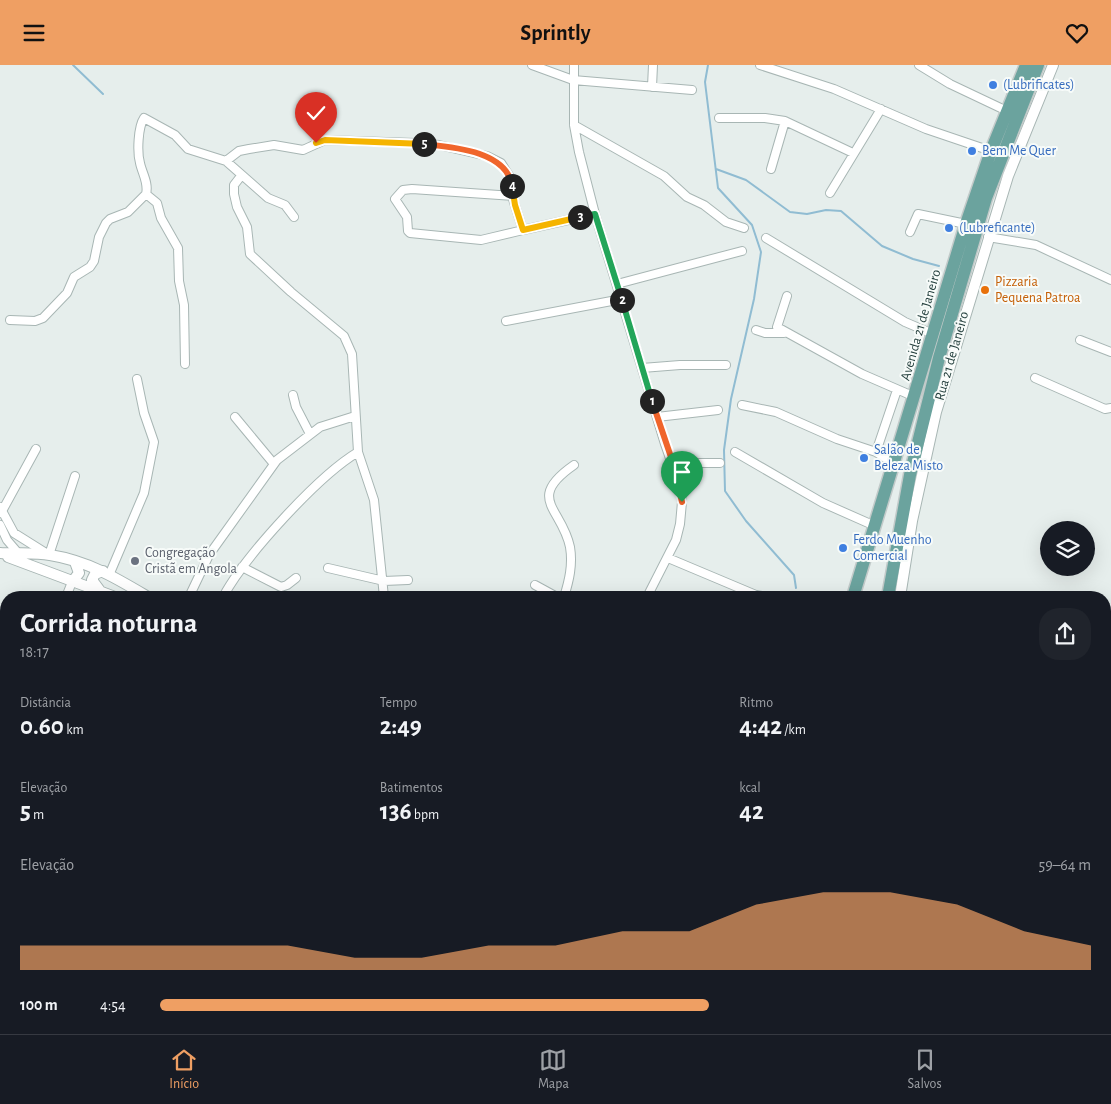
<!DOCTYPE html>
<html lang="pt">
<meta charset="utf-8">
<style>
body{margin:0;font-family:"Alegreya Sans",sans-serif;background:#20242c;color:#f1f3f6;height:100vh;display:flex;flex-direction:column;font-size:19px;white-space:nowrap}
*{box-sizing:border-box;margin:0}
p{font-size:16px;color:#9ea1a6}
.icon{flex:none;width:28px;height:28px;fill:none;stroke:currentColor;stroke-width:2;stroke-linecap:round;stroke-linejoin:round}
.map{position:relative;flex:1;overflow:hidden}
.side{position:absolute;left:0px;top:526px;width:1111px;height:444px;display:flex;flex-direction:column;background:#171b24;border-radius:20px 20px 0 0;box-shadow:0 5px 20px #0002}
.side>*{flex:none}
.buttons{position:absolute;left:1040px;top:456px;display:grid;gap:10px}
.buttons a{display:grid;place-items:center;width:55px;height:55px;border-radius:50%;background:#171b24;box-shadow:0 5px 20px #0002;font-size:25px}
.pin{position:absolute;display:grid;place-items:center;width:42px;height:42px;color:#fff;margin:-51px -21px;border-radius:50% 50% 50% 0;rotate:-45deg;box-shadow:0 0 5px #0007}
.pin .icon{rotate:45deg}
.km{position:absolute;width:25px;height:25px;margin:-12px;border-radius:50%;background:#222;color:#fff;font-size:14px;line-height:25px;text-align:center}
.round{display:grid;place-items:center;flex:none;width:52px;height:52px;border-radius:20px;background:#20242c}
.head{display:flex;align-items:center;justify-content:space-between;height:85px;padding:0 20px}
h1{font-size:28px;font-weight:700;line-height:38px}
.metrics{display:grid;grid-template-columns:repeat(3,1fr);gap:8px;height:85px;padding:5px 20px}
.metrics div{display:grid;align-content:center}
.metrics b{font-size:25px;font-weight:700}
.metrics small{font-size:14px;font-weight:400}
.metrics p{font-size:14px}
.chart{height:140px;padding:10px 20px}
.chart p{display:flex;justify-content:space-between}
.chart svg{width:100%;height:90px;margin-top:5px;fill:#ef9f63;opacity:.7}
ul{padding:0 20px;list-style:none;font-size:16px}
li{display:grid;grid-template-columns:80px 60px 1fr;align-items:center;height:38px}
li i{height:12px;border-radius:6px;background:#ef9f63}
header{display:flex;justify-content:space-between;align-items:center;height:65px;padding:0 20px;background:#ef9f63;color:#111;font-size:22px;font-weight:700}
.menu{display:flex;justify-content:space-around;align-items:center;height:70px;border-top:1px solid #363941;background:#171b24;font-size:14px;color:#9ea1a6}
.menu a{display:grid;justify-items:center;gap:2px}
.menu .active{color:#ef9f63}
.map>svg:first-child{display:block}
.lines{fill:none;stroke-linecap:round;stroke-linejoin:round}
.stream{stroke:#90bcd2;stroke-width:2}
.minor-casing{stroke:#a8b6b4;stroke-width:10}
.tertiary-casing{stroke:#a8b6b4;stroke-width:12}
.primary-casing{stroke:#c2cac9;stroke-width:15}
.minor{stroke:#fff;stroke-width:8}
.tertiary{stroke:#fff;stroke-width:10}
.primary{stroke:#6ba39e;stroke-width:12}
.split-1-casing{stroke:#fff;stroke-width:10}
.split-2-casing{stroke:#fff;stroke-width:10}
.split-3-casing{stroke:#fff;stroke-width:10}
.split-4-casing{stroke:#fff;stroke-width:10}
.split-5-casing{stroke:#fff;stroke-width:10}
.split-6-casing{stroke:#fff;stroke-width:10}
.split-1{stroke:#f0652b;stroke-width:6}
.split-2{stroke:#22a559;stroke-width:6}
.split-3{stroke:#22a559;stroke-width:6}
.split-4{stroke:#f5b400;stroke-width:6}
.split-5{stroke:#f0652b;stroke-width:6}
.split-6{stroke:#f5b400;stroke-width:6}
.shop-dot{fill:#3f7fe0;stroke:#f7fbf9;stroke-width:2}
.food-dot{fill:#e8710a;stroke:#f7fbf9;stroke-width:2}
.worship-dot{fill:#6b7280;stroke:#f7fbf9;stroke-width:2}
.labels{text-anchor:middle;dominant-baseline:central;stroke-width:4;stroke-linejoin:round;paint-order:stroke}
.shop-label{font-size:14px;fill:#366cbe;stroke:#f7fbf9;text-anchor:start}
.food-label{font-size:14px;fill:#c56008;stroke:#f7fbf9;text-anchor:start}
.street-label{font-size:14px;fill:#25403e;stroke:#f7fbf9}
.worship-label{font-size:14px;fill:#5b616d;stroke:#f7fbf9;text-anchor:start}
</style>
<header><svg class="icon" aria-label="menu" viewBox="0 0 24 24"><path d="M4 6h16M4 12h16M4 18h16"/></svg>Sprintly<svg class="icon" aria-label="heart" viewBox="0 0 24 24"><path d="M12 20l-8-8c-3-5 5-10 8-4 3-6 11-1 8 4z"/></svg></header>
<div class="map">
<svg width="1111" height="969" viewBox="0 0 1111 969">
<rect width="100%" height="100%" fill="#e6eeec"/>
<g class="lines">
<!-- stream -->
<path class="stream" d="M73 0 103 29
M708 0 705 17 718 123 752 160 761 187 754 234 731 334 724 385 725 426 746 456 794 510 796 523
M716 104 746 115 790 147 807 149 826 145 841 146 882 181 913 194 939 201
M0 695 6 691"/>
<!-- minor casing -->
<g class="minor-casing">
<path id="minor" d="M532 0 573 15 692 25
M574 0V60L579 87 595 149 665 379 679 419 682 437 680 459 676 475 647 532
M760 0 834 24 926 64 991 86
M919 0 950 19 1007 46
M652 22 653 0
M719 53H765L785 56 853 88
M574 60 664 111 687 132 704 140 726 157 744 163
M226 96 239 86 249 84 274 80 303 85 325 75 416 78 439 80 487 91 501 98 510 112 512 131 523 165 595 149
M771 104 785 56
M241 111 234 120V129L237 142 247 162 250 189 291 227 344 271 352 289 358 387 374 435 384 532
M830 128 881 44
M146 129 157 138 161 153 178 183 179 216 184 240 185 299
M512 131 412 124 403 125 395 134 407 152 408 166 410 168 481 175 523 165
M910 167 918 149 966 159
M988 172 1036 180 1111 215
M766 173 905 257 933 269
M617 219 742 186
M787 231 777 262 862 309 915 332
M10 255 35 256 43 253 67 228 74 212 90 202 94 196 99 172 106 158 110 154 128 147 146 129C149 118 142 108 140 98 137 87 138 62 144 53L175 70 188 84 226 96 268 133 285 140 294 152
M506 256 622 234
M756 265 765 268H784
M1080 275 1111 287
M642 303 680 300H726
M1035 313 1105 344 1111 343
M293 330 296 342 310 369
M742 340 776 347 837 374 876 387 895 399
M235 352 274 399
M657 352 718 345
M735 387 823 438 875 461
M876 387 897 325
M673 398H720
M0 442 14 468 49 490 75 411
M1 448 36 384
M0 460 7 475 19 489
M668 493 756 530 769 532
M242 502 281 522 287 520 296 513
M328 503 384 516 408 515
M110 508 144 428 154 377 144 348 137 314
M535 520 557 532
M66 532 72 517
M189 532 209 490 277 395 320 362 355 351
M223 532C245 491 318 411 358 387
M564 532C569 516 573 500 570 482 562 443 525 434 574 400
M806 532H822
M1105 590 1111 579
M0 622 3 618
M1105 666 1111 656
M1105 699 1111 702
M1105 747 1111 737
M0 749H6
M1109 792 1111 793
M0 816 6 819
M1105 843 1111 846
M0 875H6
M77 964 84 969
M220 964 235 969
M470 964 481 969
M1086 964 1094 969
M689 965 699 969
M99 969 102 964
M362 969 364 964
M616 969 620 964"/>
</g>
<!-- tertiary casing -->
<g class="tertiary-casing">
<path id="tertiary" d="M0 488C16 489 34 487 50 490 88 496 116 513 148 532
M8 492 115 532
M72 517 79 508 75 497
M101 527 92 515 95 509 103 506
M900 532 912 456 936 347 1008 111 1053 0
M1105 913 1111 914
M874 969 877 964"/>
</g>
<!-- primary casing -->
<g class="primary-casing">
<path id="primary" d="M853 532 966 159 991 86 1026 0
M888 532 910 410 939 293 986 133 1038 0
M730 969 731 964
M741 969 742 964"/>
</g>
<!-- minor -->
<use href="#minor" class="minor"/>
<!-- tertiary -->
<use href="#tertiary" class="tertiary"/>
<!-- primary -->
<use href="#primary" class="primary"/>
</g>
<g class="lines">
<!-- split-1 casing -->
<g class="split-1-casing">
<path id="split-1" d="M652 336 673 398 682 437"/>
</g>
<!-- split-2 casing -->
<g class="split-2-casing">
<path id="split-2" d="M622 235 652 336"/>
</g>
<!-- split-3 casing -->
<g class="split-3-casing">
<path id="split-3" d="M580 152 595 149 622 235"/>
</g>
<!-- split-4 casing -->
<g class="split-4-casing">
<path id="split-4" d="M512 121 515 140 523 165 580 152"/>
</g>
<!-- split-5 casing -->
<g class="split-5-casing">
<path id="split-5" d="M424 79C453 82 507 86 512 121"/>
</g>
<!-- split-6 casing -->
<g class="split-6-casing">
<path id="split-6" d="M316 78 325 75 424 79"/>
</g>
<!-- split-1 -->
<use href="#split-1" class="split-1"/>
<!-- split-2 -->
<use href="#split-2" class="split-2"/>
<!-- split-3 -->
<use href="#split-3" class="split-3"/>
<!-- split-4 -->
<use href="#split-4" class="split-4"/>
<!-- split-5 -->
<use href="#split-5" class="split-5"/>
<!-- split-6 -->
<use href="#split-6" class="split-6"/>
</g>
<!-- markers -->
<g class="shop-dot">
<circle cx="993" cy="20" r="5"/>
<circle cx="972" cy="86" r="5"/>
<circle cx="949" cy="163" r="5"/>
<circle cx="864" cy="393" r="5"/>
<circle cx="843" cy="483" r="5"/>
</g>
<circle class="food-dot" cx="985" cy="225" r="5"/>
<circle class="worship-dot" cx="135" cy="496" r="5"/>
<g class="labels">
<!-- shop labels -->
<g class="shop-label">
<text x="1003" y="20">(Lubrificates)</text>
<text x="982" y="86">Bem Me Quer</text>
<text x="959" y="163">(Lubreficante)</text>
<text x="874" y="385">Salão de<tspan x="874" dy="16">Beleza Misto</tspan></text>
<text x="853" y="475">Ferdo Muenho<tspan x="853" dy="16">Comercial</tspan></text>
</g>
<!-- food labels -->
<g class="food-label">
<text x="995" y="217">Pizzaria<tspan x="995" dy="16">Pequena Patroa</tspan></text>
</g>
<!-- street labels -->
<g class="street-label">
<text transform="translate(921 260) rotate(-74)">Avenida 21 de Janeiro</text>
<text transform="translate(952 291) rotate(-74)">Rua 21 de Janeiro</text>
</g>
<!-- worship labels -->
<g class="worship-label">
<text x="145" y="488">Congregação<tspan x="145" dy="16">Cristã em Angola</tspan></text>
</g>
</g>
</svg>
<div class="buttons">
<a><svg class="icon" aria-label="layers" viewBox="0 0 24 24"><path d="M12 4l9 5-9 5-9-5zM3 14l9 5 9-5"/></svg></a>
</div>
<div class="pin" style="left:682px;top:437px;background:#1e9e55"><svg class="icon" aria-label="arrive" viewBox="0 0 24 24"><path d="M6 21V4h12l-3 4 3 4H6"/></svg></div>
<div class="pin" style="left:316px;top:78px;background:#d93025"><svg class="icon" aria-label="check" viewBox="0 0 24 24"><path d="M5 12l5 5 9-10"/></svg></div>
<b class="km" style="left:652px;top:336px">1</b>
<b class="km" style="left:622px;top:235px">2</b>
<b class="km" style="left:580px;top:152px">3</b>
<b class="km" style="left:512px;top:121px">4</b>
<b class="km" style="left:424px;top:79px">5</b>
<section class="side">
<div class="head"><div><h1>Corrida noturna</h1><p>18:17</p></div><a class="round"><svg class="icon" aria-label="share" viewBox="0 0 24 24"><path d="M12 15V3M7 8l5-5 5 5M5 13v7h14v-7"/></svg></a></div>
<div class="metrics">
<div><p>Distância</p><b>0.60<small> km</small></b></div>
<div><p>Tempo</p><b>2:49</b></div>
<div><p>Ritmo</p><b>4:42<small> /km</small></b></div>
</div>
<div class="metrics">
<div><p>Elevação</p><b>5<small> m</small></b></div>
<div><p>Batimentos</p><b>136<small> bpm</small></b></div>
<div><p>kcal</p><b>42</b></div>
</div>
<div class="chart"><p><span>Elevação</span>59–64 m</p>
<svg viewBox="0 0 160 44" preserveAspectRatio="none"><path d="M0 44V32L10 32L20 32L30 32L40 32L50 38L60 38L70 32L80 32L90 25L100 25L110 12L120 6L130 6L140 12L150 25L160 32V44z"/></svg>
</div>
<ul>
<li><b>100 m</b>4:54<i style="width:59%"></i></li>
</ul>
</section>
</div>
<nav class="menu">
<a class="active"><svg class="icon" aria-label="home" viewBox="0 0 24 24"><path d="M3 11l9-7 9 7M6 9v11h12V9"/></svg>Início</a>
<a><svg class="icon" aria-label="map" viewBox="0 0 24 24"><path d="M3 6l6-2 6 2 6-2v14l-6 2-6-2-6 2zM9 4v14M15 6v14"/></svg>Mapa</a>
<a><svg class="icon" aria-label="saved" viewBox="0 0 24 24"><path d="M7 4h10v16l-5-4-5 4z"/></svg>Salvos</a>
</nav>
